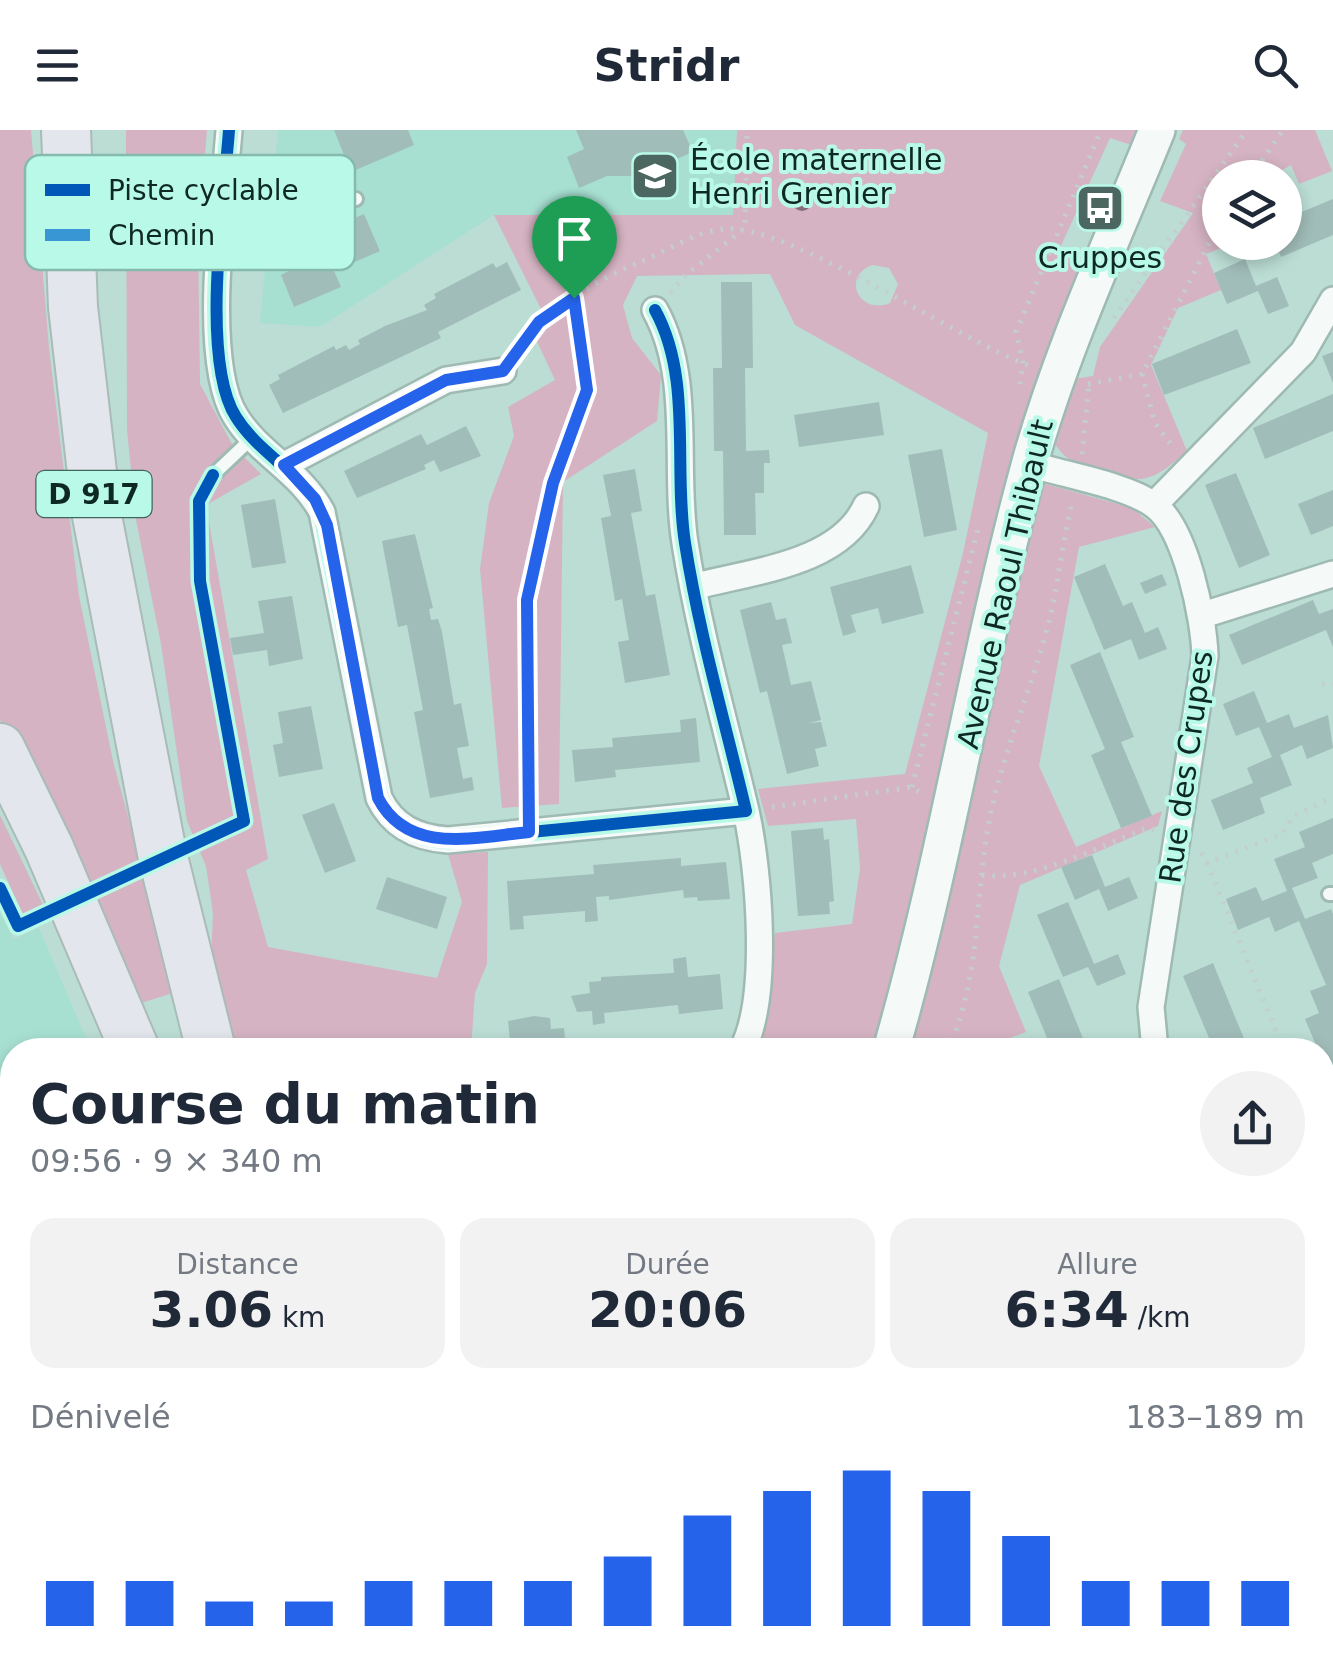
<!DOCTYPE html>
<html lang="fr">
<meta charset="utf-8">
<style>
body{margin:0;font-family:"DejaVu Sans",sans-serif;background:#f2f2f3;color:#1f2937;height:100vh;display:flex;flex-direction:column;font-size:38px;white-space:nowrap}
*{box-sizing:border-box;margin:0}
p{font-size:32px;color:#747a83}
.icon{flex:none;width:55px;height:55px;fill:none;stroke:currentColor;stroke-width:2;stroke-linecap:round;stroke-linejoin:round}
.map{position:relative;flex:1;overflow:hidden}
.sheet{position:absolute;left:0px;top:908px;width:1335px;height:642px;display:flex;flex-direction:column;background:#fff;border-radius:40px 40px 0 0;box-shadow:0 5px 15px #0003}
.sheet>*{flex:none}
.fabs{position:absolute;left:1202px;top:30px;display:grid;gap:20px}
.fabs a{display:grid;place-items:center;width:100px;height:100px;border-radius:50%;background:#fff;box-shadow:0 5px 15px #0003;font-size:50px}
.pin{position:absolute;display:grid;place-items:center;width:85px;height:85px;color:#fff;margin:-102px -42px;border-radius:50% 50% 50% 0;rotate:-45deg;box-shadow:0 0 10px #0007}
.pin .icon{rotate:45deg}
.round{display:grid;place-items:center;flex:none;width:105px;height:105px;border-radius:52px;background:#f2f2f3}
.headline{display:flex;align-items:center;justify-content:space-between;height:170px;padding:0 30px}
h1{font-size:55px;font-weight:700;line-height:75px}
.stats{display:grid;grid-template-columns:repeat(3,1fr);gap:15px;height:170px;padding:10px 30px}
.stats div{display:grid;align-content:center;border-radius:25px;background:#f2f2f3;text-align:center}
.stats b{font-size:50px;font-weight:700}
.stats small{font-size:28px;font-weight:400}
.stats p{font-size:28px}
.chart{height:280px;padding:20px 30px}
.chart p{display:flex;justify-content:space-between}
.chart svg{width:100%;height:180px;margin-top:10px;stroke:#2563eb;stroke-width:6}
header{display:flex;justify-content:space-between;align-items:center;height:130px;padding:0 30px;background:#fff;font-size:45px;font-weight:700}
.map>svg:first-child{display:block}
.built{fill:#a7e0d1}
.green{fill:#d5b3c2;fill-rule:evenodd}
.building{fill:#a1bdb9}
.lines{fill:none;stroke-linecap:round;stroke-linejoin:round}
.lane-casing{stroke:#9ebab2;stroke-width:18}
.street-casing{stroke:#9ebab2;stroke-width:30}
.secondary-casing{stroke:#9ebab2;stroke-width:40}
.highway-casing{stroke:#a9bcb7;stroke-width:52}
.path{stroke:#c4cfcc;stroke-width:5;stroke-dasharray:2.5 8;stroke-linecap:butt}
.lane{stroke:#f5faf9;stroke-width:12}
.street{stroke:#f5faf9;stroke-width:25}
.secondary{stroke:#f5faf9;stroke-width:35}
.highway{stroke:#e4e6ee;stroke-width:48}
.quiet{stroke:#3896d5;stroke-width:10;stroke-dasharray:20 10;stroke-linecap:butt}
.cycleway-casing{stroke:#b9f9e8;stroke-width:19}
.cycleway{stroke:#0057b8;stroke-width:12}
.tree{fill:#876c7d}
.route-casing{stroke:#fff;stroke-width:20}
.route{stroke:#2563eb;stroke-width:12}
.labels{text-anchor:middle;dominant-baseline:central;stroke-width:8;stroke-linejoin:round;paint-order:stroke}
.shield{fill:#b9f9e8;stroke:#41675d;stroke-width:2.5}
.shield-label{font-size:28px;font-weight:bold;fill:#0e2822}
.poi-label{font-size:30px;fill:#0e2822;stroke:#b9f9e8;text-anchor:start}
.street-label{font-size:30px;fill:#0e2822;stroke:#b9f9e8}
.key{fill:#b9f9e8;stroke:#86baad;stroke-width:2.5}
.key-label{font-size:28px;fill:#0e2822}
</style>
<header><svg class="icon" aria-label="menu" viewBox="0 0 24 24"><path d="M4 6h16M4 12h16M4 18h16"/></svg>Stridr<svg class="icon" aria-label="search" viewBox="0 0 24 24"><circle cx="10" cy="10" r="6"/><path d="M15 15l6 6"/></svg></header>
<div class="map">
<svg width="1333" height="1549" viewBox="0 0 1333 1549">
<rect width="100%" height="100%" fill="#bbddd4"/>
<!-- built -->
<path class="built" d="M278 0H737L734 85H494L320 197 260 193Z
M0 784 14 809 39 798 91 920H12V1168L0 1171Z"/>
<!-- green -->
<path class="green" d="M0 0H31L49 218 79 466 113 631 176 862 141 873 0 590Z
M126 0H207L198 108 200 254 233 316 261 344 206 375 268 729 246 740 268 817 437 848 462 772 448 724 488 722 487 834 475 863 471 920H238L211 830 213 783 206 736 187 691 161 514 136 390 127 300Z
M737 0H1144L1138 17 1110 8 1060 118 1086 129 876 920H764L761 906 775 803 852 794 860 738 856 689 768 696 758 659 905 644 963 423 988 303 795 195 770 144 637 146 623 175 632 208 661 245 657 291 563 352 559 674 502 678 480 439 489 373 514 306 508 277 555 250 532 201 541 179 494 85H733ZM873 135 889 138 898 154 890 173C858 186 841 145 873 135Z
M1183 0H1315L1332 41 1299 54 1291 35 1270 47 1220 48V112L1233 113 1206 124 1221 160 1178 178 1151 235 1187 321C1173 333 1158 348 1139 349 1114 349 1063 337 1054 311L1073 249 1093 246 1100 217 1193 83 1160 71 1186 14 1179 9Z
M1042 353 1132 378 1155 397 1079 417 1039 636 1076 717 1162 681 1158 696 1020 755 999 836 1026 902 978 920H911Z
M0 685 43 775 23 785 0 734Z
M157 1538H296L304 1549H155Z
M457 1538H907L903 1549H460Z
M975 1538H1033L1044 1549H962Z
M1095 1538H1284L1278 1546C1217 1549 1154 1549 1095 1538Z"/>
<!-- building -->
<path class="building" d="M334 0H408L414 15 344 45 337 28 344 25Z
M576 0H683L693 22 637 46H607L579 58 567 27 584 19Z
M1333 69V105L1281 127 1275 112H1285V89Z
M364 84 380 121 334 141 341 157 294 177 281 145 326 121 320 109 336 102 334 97Z
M1239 112H1270V113L1243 124Z
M1245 129 1256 156 1277 147 1289 176 1268 184 1258 161 1227 174 1214 143Z
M507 132 521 160 438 202 441 208 283 283 269 255 280 249 278 245 334 216 336 220 346 215 349 220 360 214 358 210 385 196 427 180 424 175 436 168 434 164 493 133 496 138Z
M721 152H752L753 238H745L746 321 769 320 770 333H764V363H755L756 405H724L723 321H714L713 238H722Z
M1237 199 1251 233 1164 265 1152 234Z
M1333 222V253L1322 226Z
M1333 264V301L1265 329 1253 298Z
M879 272 884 305 799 317 794 285Z
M466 296 481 326 440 342 434 330 424 335 426 339 357 368 344 341 421 304 427 315Z
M942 319 957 400 924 407 908 325Z
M635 339 642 381 631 383 646 466 655 464 670 545 625 553 618 512 629 510 622 469 615 471 601 388 611 386 603 345Z
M1236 343 1270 425 1239 438 1205 355Z
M1333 360V396L1311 405 1298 374Z
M275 369 286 433 252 438 241 375Z
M415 404 433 478 429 479 431 490 438 489 442 502 454 575 461 573 469 616 457 618 463 649 472 647 474 660 430 668 414 582 423 580 407 495 398 497 382 411Z
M1105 434 1123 476 1132 472 1145 503 1158 497 1167 519 1139 530 1131 509 1104 520 1074 447Z
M911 435 924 483 882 494 878 478 851 485 856 502 843 506 830 457Z
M1162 444 1167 455 1145 464 1140 453Z
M292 466 303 529 269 536 267 520 233 525 230 508 264 503 258 471Z
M1313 470 1319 484 1333 479V517L1326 500 1242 535 1229 505Z
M771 472 776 490 786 488 792 513 782 515 791 555 811 551 821 590 809 593 821 592 827 616 815 619 819 636 787 644 767 561 760 563 740 480Z
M1100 522 1134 607 1121 612 1152 686 1121 698 1091 625 1105 619 1070 535Z
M1254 561 1267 593 1289 584 1294 598 1328 585 1333 618 1307 629 1302 615 1280 625 1292 655 1260 668 1265 683 1223 700 1211 670 1253 653 1247 638 1272 627 1259 597 1236 606 1223 574Z
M311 576 323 639 279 647 273 615 283 613 278 582Z
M696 588 700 632 615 640 616 647 575 652 572 620 613 617 612 608 681 602 680 590Z
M334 673 356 731 325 743 302 685Z
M1333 688V724L1312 733 1318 748 1292 758 1305 789 1331 779 1333 784V957L1322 920H1318L1305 889 1319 883 1310 861 1326 855 1299 791 1275 802 1269 787 1238 800 1226 769 1256 757 1262 771 1287 761 1274 729 1305 717 1299 702Z
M823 698 824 710 829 709 834 771 829 772 830 784 798 786 791 701Z
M1092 725 1105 757 1129 747 1138 768 1108 781 1099 759 1075 770 1061 737Z
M681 728V736L726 732 730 769 698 771 697 767 684 768 683 760 609 770V766L596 767 598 791 585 792V781L523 786 524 799 510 800 507 751 594 744 593 735Z
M387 747 447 767 437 799 376 779Z
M1068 772 1094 834 1118 824 1126 844 1097 856 1088 837 1063 847 1037 785Z
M686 827 688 847 720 844 723 879 679 884 678 875 604 883 605 893 593 895 592 881 577 882 571 866 590 863 589 852 601 851V847L674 843 673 829Z
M1213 833 1235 887 1249 920H1214L1183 846Z
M1059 849 1084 911 1052 920 1028 862Z
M534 886 550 888 551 899 564 898 566 920H511L508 891Z
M10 982 12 1137 0 1141V985Z
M1326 1030 1333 1040V1112L1322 1087Z
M1333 1117V1143L1324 1121Z
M1333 1197V1236L1322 1240V1201Z
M12 1299V1388L0 1394V1305Z"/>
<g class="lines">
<!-- lane casing -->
<g class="lane-casing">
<path id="lane" d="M224 74 306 76 356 69
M213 345 251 309
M1329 764H1333"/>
</g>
<!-- street casing -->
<g class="street-casing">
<path id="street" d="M229 0C224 70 200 231 236 287 259 324 301 342 322 382L379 668C393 697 417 708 448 710L746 681C725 592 699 503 685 413 673 337 693 249 655 180
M1030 334C1065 345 1126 355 1154 375 1186 398 1204 489 1205 526L1151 877 1155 920
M284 335 446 250 503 241
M1154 375 1303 222 1333 170
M693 457C750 441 839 435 866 376
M1203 485 1333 444
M742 920C770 868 759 739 746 681
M1322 1005H1333
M1322 1281 1333 1276"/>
</g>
<!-- secondary casing -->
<g class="secondary-casing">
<path id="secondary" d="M891 920C947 726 977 526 1030 332 1062 218 1113 109 1157 0
M1071 1538 1078 1549
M931 1549 937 1538
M1311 1549 1333 1544"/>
</g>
<!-- highway casing -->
<g class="highway-casing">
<path id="highway" d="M66 0 73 177 97 386 162 723 211 920
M0 618 49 718 135 920
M333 1538 340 1549
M415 1538 419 1549
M108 1549 113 1538"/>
</g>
<!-- path -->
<path class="path" d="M1250 48 1283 0
M670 163 688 143 745 98 747 0
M1114 188 1247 0
M517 222C545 182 592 151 638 133 664 122 697 101 724 99 788 93 958 210 1030 236
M1142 244 1155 293 1175 320
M1020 254 1023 233 1016 202 1101 0
M1088 254 1142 244 1220 92
M1082 324 1089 256
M1322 554H1333
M912 657 978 399
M528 676 527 470 553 353 587 260 573 169
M772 677 912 657 922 664
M1201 723 1207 733 1282 704 1293 686 1333 667
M1207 733 1284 920
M982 745C1037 751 1096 717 1147 698L1155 700
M948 920C982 845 974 766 990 687 1004 615 1038 546 1053 474 1060 439 1064 404 1073 369
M1322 1409 1333 1405
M1322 1501 1333 1499
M457 1538 460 1549
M1263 1538 1264 1549
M1122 1549 1126 1538"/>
<!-- lane -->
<use href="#lane" class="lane"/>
<!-- street -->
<use href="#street" class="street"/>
<!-- secondary -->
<use href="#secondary" class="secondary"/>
<!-- highway -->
<use href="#highway" class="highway"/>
<!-- quiet -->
<path class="quiet" d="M1115 1538 1120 1549"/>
<!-- cycleway casing -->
<g class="cycleway-casing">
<path id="cycleway" d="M229 0C224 70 200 231 236 287 259 324 301 342 322 382L379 668C393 697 417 708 448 710L746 681C725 592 699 503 685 413 673 337 693 249 655 180
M0 758 18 796 244 691 200 451 199 371 213 345"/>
</g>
<!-- cycleway -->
<use href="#cycleway" class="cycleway"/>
</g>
<!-- trees -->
<g class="tree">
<circle cx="802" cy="71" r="10"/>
<circle cx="589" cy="137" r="10"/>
</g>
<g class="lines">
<!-- route casing -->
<g class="route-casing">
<path id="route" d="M574 168 587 260 553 353 527 470 529 702C476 707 408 726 378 668L327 395 315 369 284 335 446 250 503 241 539 192Z"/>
</g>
<!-- route -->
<use href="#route" class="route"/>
</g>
<!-- icons -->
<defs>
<g id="school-square" transform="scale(2.5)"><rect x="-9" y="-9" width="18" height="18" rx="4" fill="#4b6760" stroke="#b9f9e8"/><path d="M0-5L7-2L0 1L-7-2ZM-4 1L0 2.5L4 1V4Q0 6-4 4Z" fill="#fff"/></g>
<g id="bus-square" transform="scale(2.5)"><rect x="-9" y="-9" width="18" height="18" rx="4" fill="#4b6760" stroke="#b9f9e8"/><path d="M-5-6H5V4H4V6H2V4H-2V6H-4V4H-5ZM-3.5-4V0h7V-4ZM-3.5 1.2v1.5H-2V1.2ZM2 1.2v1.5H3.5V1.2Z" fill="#fff"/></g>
</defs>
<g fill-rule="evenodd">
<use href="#school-square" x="655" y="46"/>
<use href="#bus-square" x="1100" y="78"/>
</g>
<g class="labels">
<!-- shield labels -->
<rect class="shield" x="36.5" y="341" width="115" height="46" rx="8"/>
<g class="shield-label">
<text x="94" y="364">D 917</text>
</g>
<!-- poi labels -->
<g class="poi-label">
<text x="690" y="29">École maternelle<tspan x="690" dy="34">Henri Grenier</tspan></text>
<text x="1100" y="127" text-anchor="middle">Cruppes</text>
</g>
<!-- street labels -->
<g class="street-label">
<text transform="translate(1005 454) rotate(-77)">Avenue Raoul Thibault</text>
<text transform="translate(1186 637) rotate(-82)">Rue des Crupes</text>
</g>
</g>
<!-- legend -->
<rect x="25" y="25" width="330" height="115" rx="15" class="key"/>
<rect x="45" y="54" width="45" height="12" fill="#0057b8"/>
<rect x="45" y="99" width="45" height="12" fill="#3896d5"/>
<g class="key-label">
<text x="108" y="70">Piste cyclable</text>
<text x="108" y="115">Chemin</text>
</g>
</svg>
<div class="fabs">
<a><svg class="icon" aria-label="layers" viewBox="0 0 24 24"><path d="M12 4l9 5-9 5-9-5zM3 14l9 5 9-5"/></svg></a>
</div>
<div class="pin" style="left:574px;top:168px;background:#1e9e55"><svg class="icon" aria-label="arrive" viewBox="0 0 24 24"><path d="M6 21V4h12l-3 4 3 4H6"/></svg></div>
<section class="sheet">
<div class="headline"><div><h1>Course du matin</h1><p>09:56 · 9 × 340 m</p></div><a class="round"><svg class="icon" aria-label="share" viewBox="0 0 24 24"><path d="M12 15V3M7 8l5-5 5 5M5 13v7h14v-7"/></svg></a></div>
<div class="stats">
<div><p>Distance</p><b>3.06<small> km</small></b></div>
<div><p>Durée</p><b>20:06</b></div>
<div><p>Allure</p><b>6:34<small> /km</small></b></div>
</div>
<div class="chart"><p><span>Dénivelé</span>183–189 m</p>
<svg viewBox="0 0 160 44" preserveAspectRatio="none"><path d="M5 44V33M15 44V33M25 44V38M35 44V38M45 44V33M55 44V33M65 44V33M75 44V27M85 44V17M95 44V11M105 44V6M115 44V11M125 44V22M135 44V33M145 44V33M155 44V33"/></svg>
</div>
</section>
</div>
